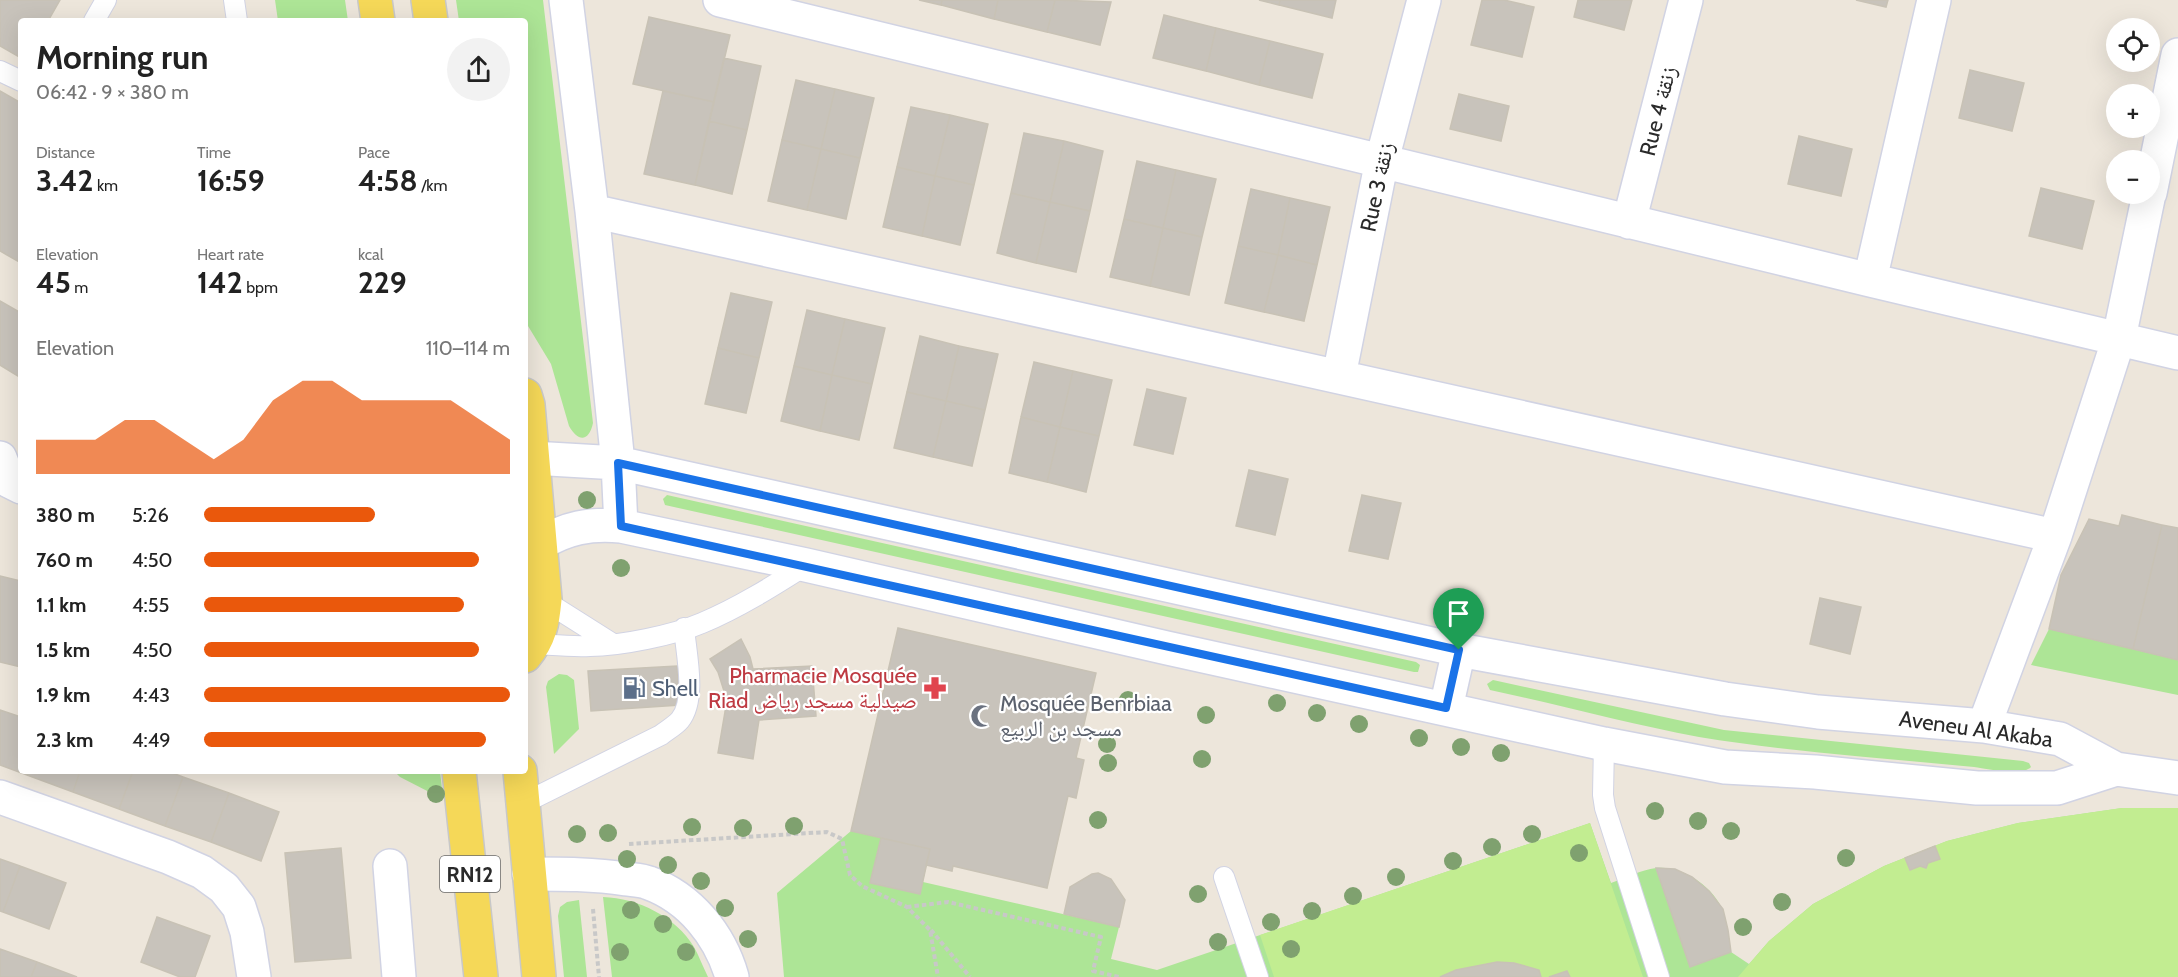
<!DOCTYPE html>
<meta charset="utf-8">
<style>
body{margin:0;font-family:Cabin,"Noto Naskh Arabic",sans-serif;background:#f2f2f2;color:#222;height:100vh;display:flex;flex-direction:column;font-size:22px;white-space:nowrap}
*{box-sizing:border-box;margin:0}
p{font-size:20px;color:#767676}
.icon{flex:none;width:33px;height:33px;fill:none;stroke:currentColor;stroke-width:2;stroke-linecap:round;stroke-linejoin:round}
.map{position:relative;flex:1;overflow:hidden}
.sheet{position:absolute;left:18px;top:18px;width:510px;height:756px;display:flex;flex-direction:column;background:#fff;border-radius:6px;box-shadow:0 6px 24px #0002}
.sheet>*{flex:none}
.buttons{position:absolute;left:2106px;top:18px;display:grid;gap:12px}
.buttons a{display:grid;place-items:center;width:54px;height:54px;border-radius:50%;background:#fff;box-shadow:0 6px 24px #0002;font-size:30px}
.pin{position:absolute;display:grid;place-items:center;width:51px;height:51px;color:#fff;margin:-62px -26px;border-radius:50% 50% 50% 0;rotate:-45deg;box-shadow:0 0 6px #0007}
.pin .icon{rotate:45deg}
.round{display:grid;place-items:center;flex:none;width:63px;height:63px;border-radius:32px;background:#f2f2f2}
.summary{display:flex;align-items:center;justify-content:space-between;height:102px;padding:0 18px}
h1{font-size:33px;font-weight:800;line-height:45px}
.stats{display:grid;grid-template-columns:repeat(3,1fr);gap:9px;height:102px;padding:6px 18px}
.stats div{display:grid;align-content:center}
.stats b{font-size:30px;font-weight:800}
.stats small{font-size:16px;font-weight:400}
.stats p{font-size:16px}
.chart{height:168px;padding:12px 18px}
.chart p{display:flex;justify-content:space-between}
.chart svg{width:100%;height:108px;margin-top:6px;fill:#ea580c;opacity:.7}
ul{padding:0 18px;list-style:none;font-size:20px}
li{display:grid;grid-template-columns:96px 72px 1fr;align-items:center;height:45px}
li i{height:15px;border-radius:8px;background:#ea580c}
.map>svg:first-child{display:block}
.green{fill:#ade596}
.pitch{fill:#c2ed91}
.building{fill:#c8c3bb;stroke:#c8c2b5;stroke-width:1.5}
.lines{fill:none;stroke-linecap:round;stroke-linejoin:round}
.service-casing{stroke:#d1d3e3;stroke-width:22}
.minor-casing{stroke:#d1d3e3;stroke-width:36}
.primary-casing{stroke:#c8c8c8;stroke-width:36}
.path{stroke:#c8c8c8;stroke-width:4;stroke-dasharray:4.5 3;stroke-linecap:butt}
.service{stroke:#fff;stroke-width:20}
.minor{stroke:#fff;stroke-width:33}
.primary{stroke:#f5d858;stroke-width:33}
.tree{fill:#7fa16f}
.route-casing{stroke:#fff;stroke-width:12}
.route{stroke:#1a73e8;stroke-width:8}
.labels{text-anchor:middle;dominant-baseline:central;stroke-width:4.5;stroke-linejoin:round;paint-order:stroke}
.shield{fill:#fff;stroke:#6a6a6a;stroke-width:1.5}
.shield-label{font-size:21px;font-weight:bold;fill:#2a2a2a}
.street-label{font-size:22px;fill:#2a2a2a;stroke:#fff}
.health-label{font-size:22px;fill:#be3a42;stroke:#fff;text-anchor:end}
.service-label{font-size:22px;fill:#4e5e75;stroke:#fff;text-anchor:start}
.worship-label{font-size:22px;fill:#5b616d;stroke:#fff;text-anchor:start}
</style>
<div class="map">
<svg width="2178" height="977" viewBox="0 0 2178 977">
<rect width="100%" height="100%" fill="#ede6db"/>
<!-- green -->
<path class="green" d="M275 0H345L348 21H278Z
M456 0H543L593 423C589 442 578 442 569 426L551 364 525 321V21H459Z
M667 495 1416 662 1420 665 1418 672H1414L665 505 663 499Z
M2049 629 2178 660V695L2031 665Z
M559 674 567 675 574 680 579 729 554 754 546 687 548 681Z
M1493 680 1724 730 2023 761 2029 763 2031 767C2023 776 1987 769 1974 767 1882 758 1790 752 1699 737 1629 724 1560 705 1490 690L1487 684Z
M394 771H440L442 789 440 794 435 795 400 777Z
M2122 808H2178V977H784L777 893 851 831 930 849 923 882 1119 927 1111 959 1157 970 1590 823 1611 883C1625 878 1641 870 1656 868 1682 865 1714 887 1723 911 1728 924 1729 939 1731 952L1749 964 1769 941 1813 904 1884 866 1947 841 2018 823Z
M603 897C638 898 676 917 694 947 699 956 703 967 708 977H612Z
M579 900 587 977H564L558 916 560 907 567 902Z"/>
<!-- pitch -->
<path class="pitch" d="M2122 808H2178V977H1738L1769 941 1813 904 1884 866 1947 841 2018 823Z
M1590 823 1643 977H1274L1260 935Z"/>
<!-- building -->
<path class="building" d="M0 0H60L48 21H21V58L0 46Z
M919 0H942L941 5Z
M942 0H998L994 19 941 5Z
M998 0H1055L1047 32 994 19Z
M1055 0 1111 2 1100 45 1047 32Z
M1259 0H1280L1279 5Z
M1280 0H1336L1332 18 1279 5Z
M1482 0H1504L1534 7 1522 57 1471 45Z
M1578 0H1632L1624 30 1574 17Z
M1856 0H1888L1886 7Z
M1164 15 1216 28 1206 71 1153 58Z
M649 17 730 35 714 102 633 84Z
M1216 28 1270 41 1259 85 1206 71Z
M1270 41 1323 54 1312 98 1259 85Z
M724 58 761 66 747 130 709 121Z
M1970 70 2024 83 2012 131 1959 118Z
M796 80 835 89 821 149 782 140Z
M835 89 874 98 860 158 821 149Z
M0 91 21 103V263L0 251Z
M663 91 714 102 695 185 644 174Z
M1459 94 1509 106 1501 141 1450 129Z
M911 107 950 115 935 176 897 167Z
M950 115 988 124 974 185 935 176Z
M709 121 747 130 732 194 695 185Z
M1024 133 1064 141 1050 202 1011 193Z
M1799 136 1852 149 1841 196 1788 184Z
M782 140 821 149 807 210 768 201Z
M1064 141 1103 151 1090 211 1050 202Z
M821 149 860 158 846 219 807 210Z
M1137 161 1176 170 1163 228 1124 219Z
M897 167 935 176 922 236 883 227Z
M1176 170 1216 179 1202 237 1163 228Z
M935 176 974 185 960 245 922 236Z
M2041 188 2094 201 2082 249 2029 236Z
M1251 189 1290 198 1278 255 1238 246Z
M1011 193 1050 202 1036 263 997 253Z
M1290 198 1330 207 1317 265 1278 255Z
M1050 202 1090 211 1076 272 1036 263Z
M1124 219 1163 228 1150 286 1110 277Z
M1163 228 1202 237 1189 295 1150 286Z
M1238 246 1278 255 1264 312 1225 303Z
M1278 255 1317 265 1304 321 1264 312Z
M731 293 772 302 759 358 718 348Z
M0 301 21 313V378L0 365Z
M807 310 845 319 832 375 794 366Z
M845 319 885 328 872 384 832 375Z
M920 336 959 346 946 401 907 392Z
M959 346 998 354 985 410 946 401Z
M718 348 759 358 746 413 705 404Z
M1034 362 1073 371 1060 427 1021 417Z
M794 366 832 375 820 431 781 421Z
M1073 371 1112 380 1099 436 1060 427Z
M832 375 872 384 859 440 820 431Z
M1147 389 1186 398 1173 454 1134 445Z
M907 392 946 401 933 457 894 448Z
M946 401 985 410 972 466 933 457Z
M1021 417 1060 427 1047 482 1009 473Z
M1060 427 1099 436 1086 492 1047 482Z
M1249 470 1288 479 1275 535 1236 526Z
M1362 495 1401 503 1388 559 1349 551Z
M2122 515 2162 525 2133 649 2049 629 2061 575 2089 519 2119 526Z
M2162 525 2178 528V660L2133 649Z
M0 576 21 581V667L0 662Z
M1820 598 1861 607 1850 654 1810 644Z
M898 628 1096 673 1076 758 1084 760 1076 798 1068 796 1047 888 953 866 952 871 926 865 930 849 851 831Z
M741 639 750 657 753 669 812 666 816 716 759 720 753 759 718 753 725 712 724 691 718 672 710 659Z
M677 666 680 705 591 711 588 671Z
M0 710 21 717V771H28L27 775 0 765Z
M28 771H80L73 792 27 775Z
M80 771H133L119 809 73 792Z
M133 771H167L183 777 165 826 119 809Z
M183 777 229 793 211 842 165 826Z
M229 793 279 812 261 861 211 842Z
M881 838 930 849 920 894 870 883Z
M1935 846 1940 859 1928 863 1926 868 1920 866 1910 870 1905 858Z
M341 848 351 958 295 962 285 853Z
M0 859 20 866 3 912 0 911Z
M20 866 66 883 49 929 3 912Z
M1656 868 1675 869 1692 877 1709 891 1723 909 1728 930 1731 952 1690 967Z
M1098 873 1111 879 1125 900 1119 927 1064 914 1070 887 1092 874Z
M157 917 210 936 195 977H180L141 962Z
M0 949 37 962 31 977H0Z
M37 962 77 977H31Z
M1497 962 1514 963 1539 970 1541 977H1440L1456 970Z
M1567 971 1570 977H1549Z"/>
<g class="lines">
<!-- service casing -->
<g class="service-casing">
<path id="service" d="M234 0 237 21
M94 21 106 0
M0 71 21 81
M545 601 613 644
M535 644C553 645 572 647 590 646 620 646 674 635 702 623 738 608 773 586 806 565
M1604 744 1603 795 1605 808 1659 977
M522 804 661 735C667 730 675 726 680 720 697 699 686 653 684 628
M1224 877 1258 977"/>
</g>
<!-- minor casing -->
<g class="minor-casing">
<path id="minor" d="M566 0 592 211 618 463 621 526
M720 0 1870 280 2178 353
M2150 193 2178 55
M592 211 2055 536
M1629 222 1686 0
M1870 280 1934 0
M1339 376 1382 160 1424 0
M0 458 9 481 21 487
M532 458 618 463 1459 650 1725 699 1818 712 1984 726 2060 739 2116 769 2178 778
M540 544C566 528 590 523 621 526L806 565 1167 648 1604 744 1725 767 1815 772 1977 788H2057L2116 769
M1446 708 1459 650
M1984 726 2055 536 2119 338 2149 194
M0 797 168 857 202 872 224 888 239 907 247 932 254 977
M390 866 399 977
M529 874C561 874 594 874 626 879 634 880 642 880 649 883 690 898 720 935 732 977"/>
</g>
<!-- primary casing -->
<g class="primary-casing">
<path id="primary" d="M375 0 378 21
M428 0 431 21
M525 395 528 405 545 599C543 622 540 638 525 656
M459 771 481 977
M520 771 539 977"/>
</g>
<!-- path -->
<path class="path" d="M629 844 827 832 842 839 850 875 862 886 907 907 930 930 938 977
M907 907 948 902 1101 937 1093 971 1119 977
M593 909 599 977
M931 930 970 977"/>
<!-- service -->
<use href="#service" class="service"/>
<!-- minor -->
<use href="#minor" class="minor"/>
<!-- primary -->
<use href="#primary" class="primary"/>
</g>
<!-- trees -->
<g class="tree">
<circle cx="587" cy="500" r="9"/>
<circle cx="621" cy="568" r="9"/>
<circle cx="1128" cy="700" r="9"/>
<circle cx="1277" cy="703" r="9"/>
<circle cx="1317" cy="713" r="9"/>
<circle cx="1206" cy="715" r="9"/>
<circle cx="1359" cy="724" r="9"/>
<circle cx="1419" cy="738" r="9"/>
<circle cx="1107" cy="744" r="9"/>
<circle cx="1461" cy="747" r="9"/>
<circle cx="1501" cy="753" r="9"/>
<circle cx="1202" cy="759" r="9"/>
<circle cx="1108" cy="763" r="9"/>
<circle cx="436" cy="794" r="9"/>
<circle cx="1655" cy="811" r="9"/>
<circle cx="1098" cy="820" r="9"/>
<circle cx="1698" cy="821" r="9"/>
<circle cx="794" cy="826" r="9"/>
<circle cx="692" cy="827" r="9"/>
<circle cx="743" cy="828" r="9"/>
<circle cx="1731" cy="831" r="9"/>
<circle cx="608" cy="833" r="9"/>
<circle cx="577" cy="834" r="9"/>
<circle cx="1532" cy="834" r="9"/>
<circle cx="1492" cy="847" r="9"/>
<circle cx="1579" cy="853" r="9"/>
<circle cx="1846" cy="858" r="9"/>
<circle cx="627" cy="859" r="9"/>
<circle cx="1453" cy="861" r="9"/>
<circle cx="668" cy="865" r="9"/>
<circle cx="1396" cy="877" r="9"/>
<circle cx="701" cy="881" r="9"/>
<circle cx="1198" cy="894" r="9"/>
<circle cx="1353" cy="896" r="9"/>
<circle cx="1782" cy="902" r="9"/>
<circle cx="725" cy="908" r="9"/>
<circle cx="631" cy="910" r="9"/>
<circle cx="1312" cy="911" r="9"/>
<circle cx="1271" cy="922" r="9"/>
<circle cx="663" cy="924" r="9"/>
<circle cx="1743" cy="927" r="9"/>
<circle cx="748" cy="939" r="9"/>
<circle cx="1218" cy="942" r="9"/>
<circle cx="1291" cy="949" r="9"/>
<circle cx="620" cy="952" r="9"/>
<circle cx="686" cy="952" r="9"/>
</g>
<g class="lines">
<!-- route casing -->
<g class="route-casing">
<path id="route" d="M618 463 1459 650 1446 708C1171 649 896 585 621 526Z"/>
</g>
<!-- route -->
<use href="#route" class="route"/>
</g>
<!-- icons -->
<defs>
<g id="fuel-bare" transform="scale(1.8)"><path d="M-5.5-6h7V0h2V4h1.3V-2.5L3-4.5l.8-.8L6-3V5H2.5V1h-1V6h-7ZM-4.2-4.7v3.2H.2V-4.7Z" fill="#5c6f8a" stroke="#fff" stroke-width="2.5" paint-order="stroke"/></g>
<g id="pharmacy-bare" transform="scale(1.8)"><path d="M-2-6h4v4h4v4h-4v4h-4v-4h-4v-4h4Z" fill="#e0444e" stroke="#fff" stroke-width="2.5" paint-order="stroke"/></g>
<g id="mosque-bare" transform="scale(1.8)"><path d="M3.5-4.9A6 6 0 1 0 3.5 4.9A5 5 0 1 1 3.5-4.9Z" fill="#6b7280" stroke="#fff" stroke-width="2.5" paint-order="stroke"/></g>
</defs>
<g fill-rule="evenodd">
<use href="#fuel-bare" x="634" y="688"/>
<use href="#pharmacy-bare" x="935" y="688"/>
<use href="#mosque-bare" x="982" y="716"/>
</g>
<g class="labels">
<!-- shield labels -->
<rect class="shield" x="440" y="856" width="60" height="36" rx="4.5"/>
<g class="shield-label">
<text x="470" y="874">RN12</text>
</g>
<!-- street labels -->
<g class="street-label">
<text transform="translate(1658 111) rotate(-76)">Rue 4 زنقة</text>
<text transform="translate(1377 187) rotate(-78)">Rue 3 زنقة</text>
<text transform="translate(1976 729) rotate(8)">Aveneu Al Akaba</text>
</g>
<!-- health labels -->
<g class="health-label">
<text x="917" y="675">Pharmacie Mosquée<tspan x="917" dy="25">Riad صيدلية مسجد رياض</tspan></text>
</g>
<!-- service labels -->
<g class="service-label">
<text x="652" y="688">Shell</text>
</g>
<!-- worship labels -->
<g class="worship-label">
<text x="1000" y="703">Mosquée Benrbiaa<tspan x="1000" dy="25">مسجد بن الربيع</tspan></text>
</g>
</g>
</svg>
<div class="buttons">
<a><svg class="icon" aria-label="locate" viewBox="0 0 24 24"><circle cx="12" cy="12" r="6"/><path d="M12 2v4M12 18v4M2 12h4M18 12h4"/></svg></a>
<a>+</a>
<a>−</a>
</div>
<div class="pin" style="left:1459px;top:650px;background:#1e9e55"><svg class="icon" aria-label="arrive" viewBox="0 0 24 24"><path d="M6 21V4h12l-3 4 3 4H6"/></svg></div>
<section class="sheet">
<div class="summary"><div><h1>Morning run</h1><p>06:42 · 9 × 380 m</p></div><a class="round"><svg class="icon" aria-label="share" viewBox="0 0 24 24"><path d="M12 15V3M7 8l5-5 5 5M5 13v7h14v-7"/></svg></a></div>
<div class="stats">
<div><p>Distance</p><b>3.42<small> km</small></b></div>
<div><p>Time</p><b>16:59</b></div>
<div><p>Pace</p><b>4:58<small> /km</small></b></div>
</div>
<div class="stats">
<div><p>Elevation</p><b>45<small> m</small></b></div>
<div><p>Heart rate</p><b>142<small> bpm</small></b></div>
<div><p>kcal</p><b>229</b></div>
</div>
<div class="chart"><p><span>Elevation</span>110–114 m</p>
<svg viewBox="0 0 160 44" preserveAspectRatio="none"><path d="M0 44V30L10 30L20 30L30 22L40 22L50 30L60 38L70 30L80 14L90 6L100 6L110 14L120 14L130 14L140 14L150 22L160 30V44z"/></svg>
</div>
<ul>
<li><b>380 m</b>5:26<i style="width:56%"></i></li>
<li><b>760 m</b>4:50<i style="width:90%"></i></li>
<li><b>1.1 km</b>4:55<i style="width:85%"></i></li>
<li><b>1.5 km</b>4:50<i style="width:90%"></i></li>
<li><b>1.9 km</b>4:43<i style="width:100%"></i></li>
<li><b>2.3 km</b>4:49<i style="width:92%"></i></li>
</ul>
</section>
</div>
